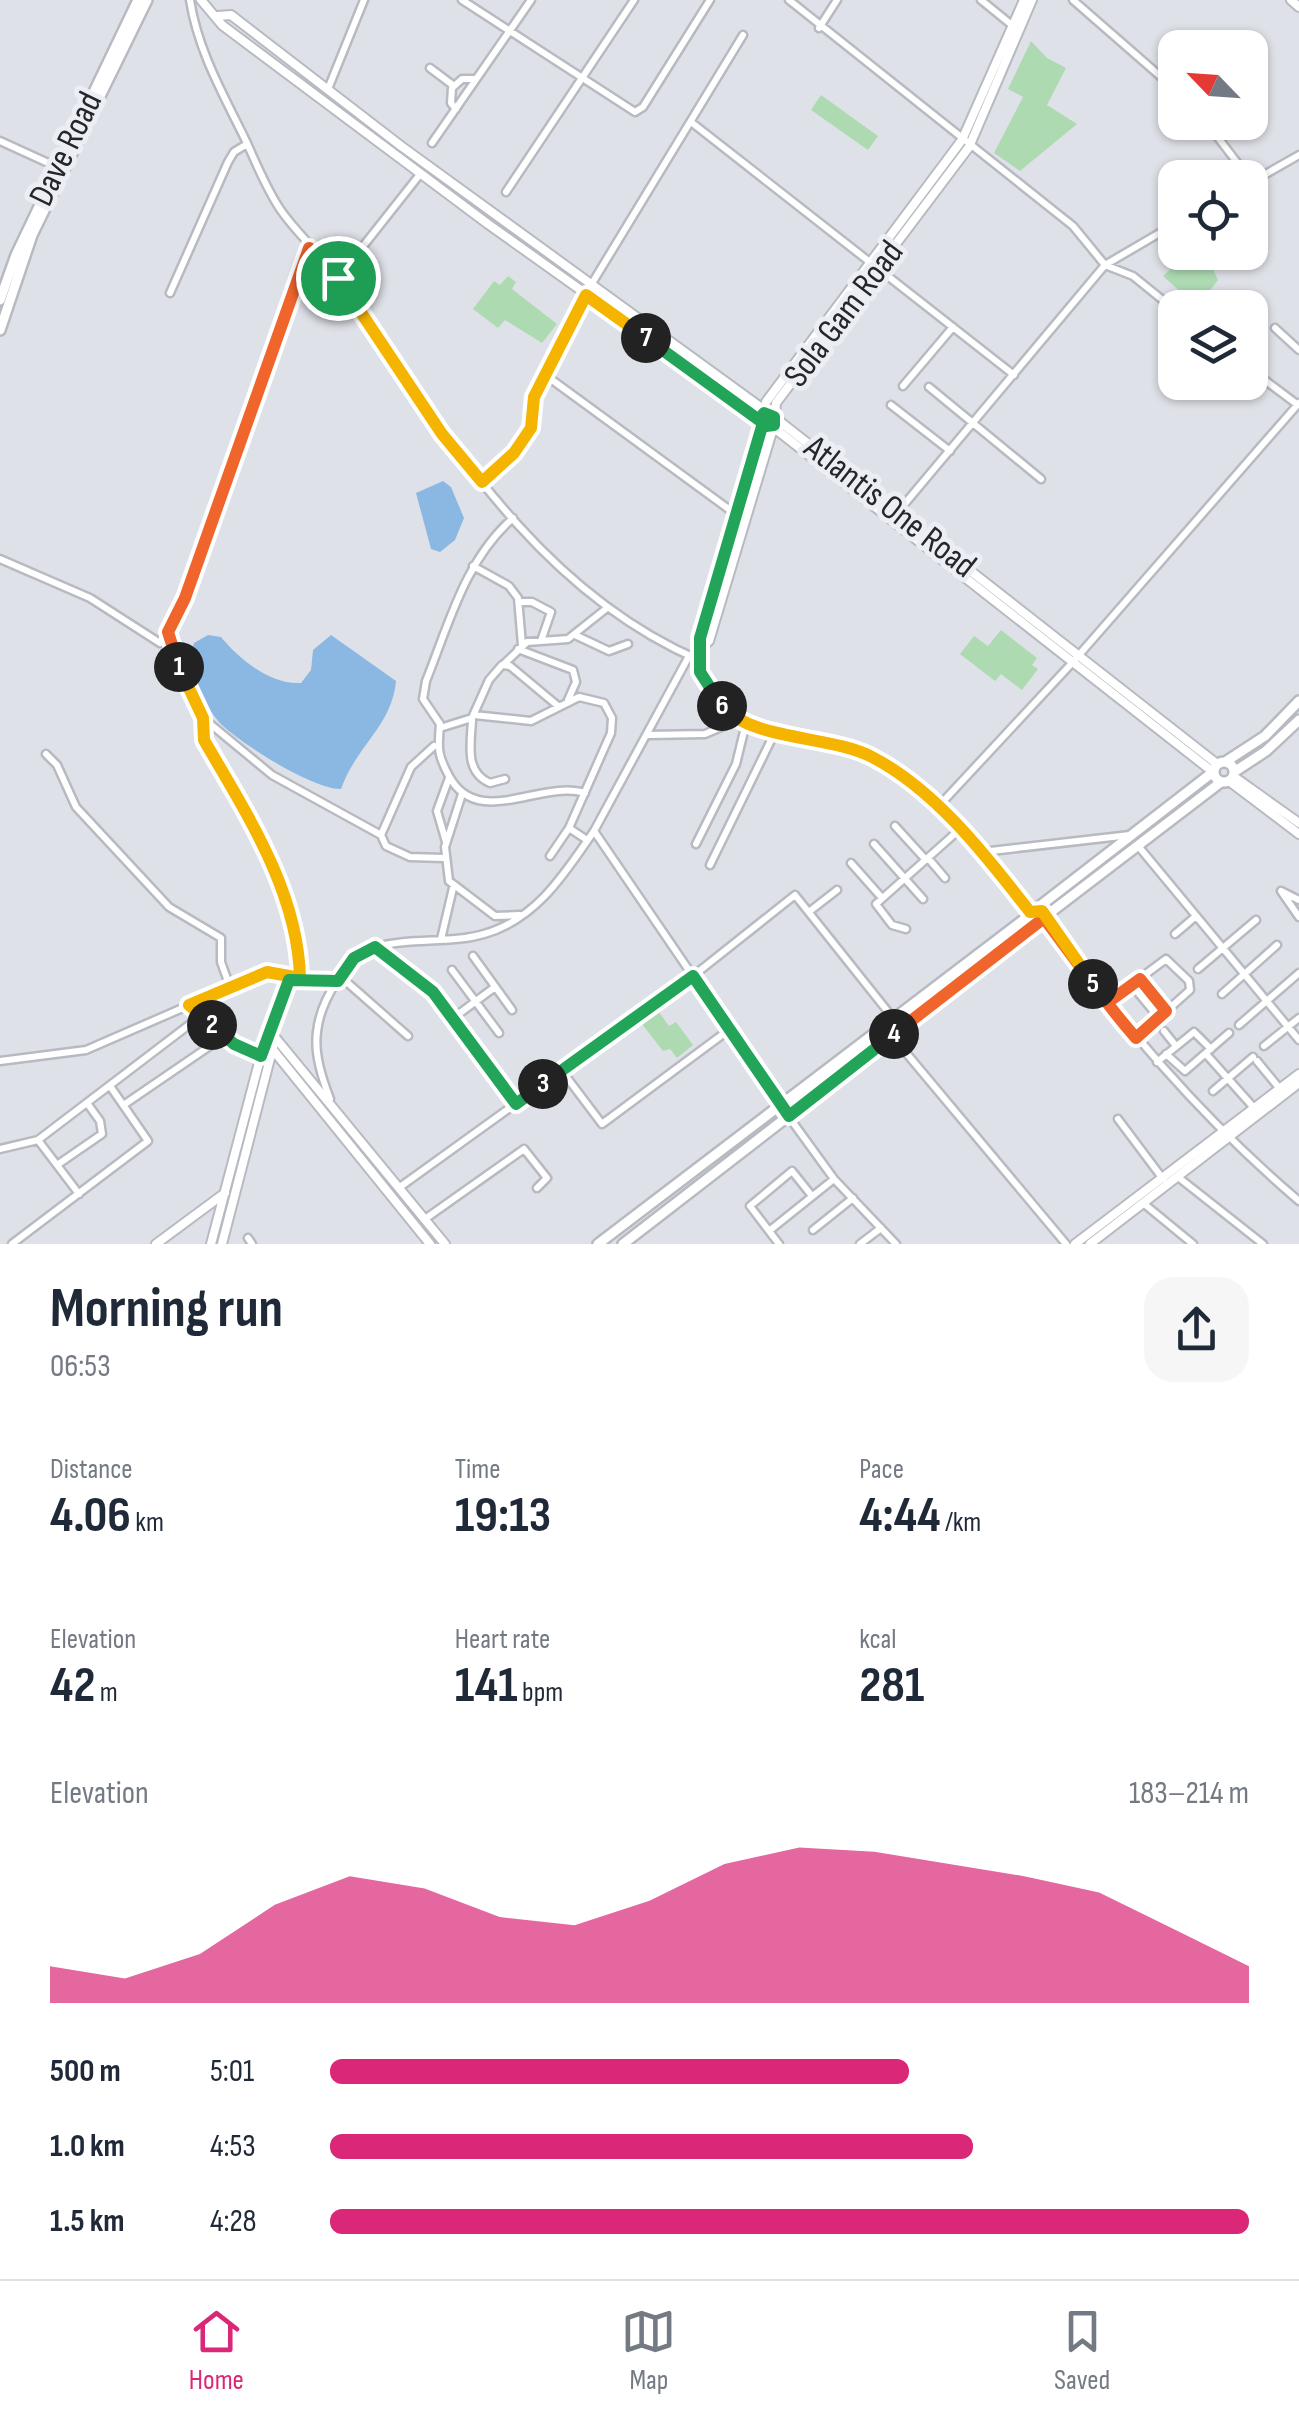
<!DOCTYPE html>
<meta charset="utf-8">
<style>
body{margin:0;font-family:"Sofia Sans Condensed",sans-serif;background:#f6f6f7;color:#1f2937;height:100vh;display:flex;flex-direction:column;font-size:38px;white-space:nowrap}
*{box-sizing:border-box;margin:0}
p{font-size:32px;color:#747a83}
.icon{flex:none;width:55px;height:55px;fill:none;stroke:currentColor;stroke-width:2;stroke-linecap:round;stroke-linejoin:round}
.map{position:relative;height:1244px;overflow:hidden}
.details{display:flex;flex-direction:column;background:#fff;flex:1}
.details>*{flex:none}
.needle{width:65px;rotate:295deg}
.fabs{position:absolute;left:1158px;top:30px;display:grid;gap:20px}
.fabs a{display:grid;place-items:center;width:110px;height:110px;border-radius:20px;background:#fff;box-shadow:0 2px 8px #0004;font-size:50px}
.pin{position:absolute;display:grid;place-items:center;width:85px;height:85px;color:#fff;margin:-42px;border:5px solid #fff;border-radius:50%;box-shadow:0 2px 10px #0007}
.km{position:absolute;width:50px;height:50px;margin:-25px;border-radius:50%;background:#222;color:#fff;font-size:28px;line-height:50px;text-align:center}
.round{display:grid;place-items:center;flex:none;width:105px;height:105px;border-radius:30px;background:#f6f6f7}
.head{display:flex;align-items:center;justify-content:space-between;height:170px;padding:0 50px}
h1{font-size:55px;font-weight:700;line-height:75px}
.stats{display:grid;grid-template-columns:repeat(3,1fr);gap:15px;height:170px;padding:10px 50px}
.stats div{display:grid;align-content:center}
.stats b{font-size:50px;font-weight:700}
.stats small{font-size:28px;font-weight:400}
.stats p{font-size:28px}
.chart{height:280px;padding:20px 50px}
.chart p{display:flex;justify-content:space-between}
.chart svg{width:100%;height:180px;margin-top:10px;fill:#db2777;opacity:.7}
ul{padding:0 50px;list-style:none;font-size:32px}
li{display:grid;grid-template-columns:160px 120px 1fr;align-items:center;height:75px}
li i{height:25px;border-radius:12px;background:#db2777}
.tabs{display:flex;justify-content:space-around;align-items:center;height:140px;border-top:2px solid #e0e1e3;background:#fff;font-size:28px;color:#747a83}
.tabs a{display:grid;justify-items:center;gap:5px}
.tabs .on{color:#db2777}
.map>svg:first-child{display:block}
.green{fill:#aedab2}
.water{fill:#8ab8e3}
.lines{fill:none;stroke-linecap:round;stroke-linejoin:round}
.minor-casing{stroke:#b8bac1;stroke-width:11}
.tertiary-casing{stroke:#b8bac1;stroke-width:12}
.secondary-casing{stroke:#b8bac1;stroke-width:14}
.minor{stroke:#fff;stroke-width:6}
.tertiary{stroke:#fff;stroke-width:8}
.secondary{stroke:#fff;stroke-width:9}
.split-1-casing{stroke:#fff;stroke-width:20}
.split-2-casing{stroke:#fff;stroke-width:20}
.split-3-casing{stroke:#fff;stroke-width:20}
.split-4-casing{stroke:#fff;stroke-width:20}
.split-5-casing{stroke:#fff;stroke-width:20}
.split-6-casing{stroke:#fff;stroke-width:20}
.split-7-casing{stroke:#fff;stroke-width:20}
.split-8-casing{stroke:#fff;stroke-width:20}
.split-1{stroke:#f0652b;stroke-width:12}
.split-2{stroke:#f5b400;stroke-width:12}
.split-3{stroke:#22a559;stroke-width:12}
.split-4{stroke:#22a559;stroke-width:12}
.split-5{stroke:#f0652b;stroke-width:12}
.split-6{stroke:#f5b400;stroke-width:12}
.split-7{stroke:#22a559;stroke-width:12}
.split-8{stroke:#f5b400;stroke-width:12}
.labels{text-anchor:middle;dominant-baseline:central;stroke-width:10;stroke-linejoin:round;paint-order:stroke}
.street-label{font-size:35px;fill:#262629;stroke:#eceef5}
</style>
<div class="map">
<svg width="1299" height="1244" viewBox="0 0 1299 1244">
<rect width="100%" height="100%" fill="#dfe1e8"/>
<!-- green -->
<path class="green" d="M1031 41 1047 58 1066 68 1047 105 1077 124 1020 171 994 153 1023 97 1008 89Z
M821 95 878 136 868 150 811 110Z
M1187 253H1206L1218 280 1197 307 1163 276Z
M508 276 516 282 512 289 557 324 542 343 505 320 498 328 473 309 494 281 500 285Z
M1001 630 1037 658 1032 665 1038 669 1022 690 1001 674 995 681 960 654 974 636 988 646Z
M659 1012 669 1026 676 1022 693 1045 677 1058 670 1049 663 1051 642 1024Z"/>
<!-- water -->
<path class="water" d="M443 481 451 487 464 518 455 540 440 552 431 549 416 493Z
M208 635 221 637C240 660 271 685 301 683L311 670 313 650 331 635 396 681C392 726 356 746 341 789 314 790 239 743 219 722 206 708 197 685 187 669L194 643Z"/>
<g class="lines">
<!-- minor casing -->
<g class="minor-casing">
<path id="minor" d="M190 0C198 51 223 94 246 141 256 163 266 188 280 209 297 234 321 254 338 278 439 423 530 587 699 660
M462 0 635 112 643 107 710 0
M789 0 1073 226 1105 265 1133 276 1175 310
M981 0 1013 26
M1073 0 1175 89
M819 28 837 0
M430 68 454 86
M328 89 364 0
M456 109 451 103 452 88 462 79H476
M691 122 1014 375
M1206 122 1249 178
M0 141 57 167
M432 143 531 0
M1250 183 1299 155
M506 192 634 0
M338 278 421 173
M591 285 743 35
M170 293 228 162 234 152 247 144
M586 295 548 377 745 521
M1275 328 1299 350
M1250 369 1298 405
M903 386 953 327
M929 387 1041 479
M891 405 950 451
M482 483 531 428 534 397 548 378
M897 513 1105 265 1175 224
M513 518C465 560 449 624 426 681L423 699 440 724C438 748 437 754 449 776 478 830 541 779 585 793
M0 559 90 598 160 643 185 598 309 248
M473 566 509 586 518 598 522 645
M520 602H532L551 612 541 641
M168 632 186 687 203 718 272 775 381 835
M575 635 609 651 628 644
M518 649 573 670 576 682 568 700
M689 656 594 831 789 1117 834 1179 896 1244
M504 664 527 642 568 639 607 608
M474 715 531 721 579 697 604 703 612 718 611 733 569 828 587 840
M203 718 204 740C246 813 298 891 299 978
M472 720C471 743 464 772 490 783L505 779
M440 728 472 718 489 680 502 665 510 666 558 706
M648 735 705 734 738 720
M434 746 411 767 381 835 386 846 410 857 444 858
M46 754 57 765 76 807 169 907 221 938V962L230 987
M462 794 445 847 449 881 495 916 520 915
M937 808 1072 663 1299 403
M895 826 926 860
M446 842 437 811 449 778
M696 844 736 764 746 723
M874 844 923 899
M1139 847 1299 1040
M982 852 1130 835
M550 856 569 828
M928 858 945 878
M851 863 882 898
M710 865 776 730
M1299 900 1281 891 1299 917
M810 911 837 890
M1043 918C1123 1024 1197 1114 1299 1201
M906 929 892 925 876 904 959 830
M1175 934 1196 916
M441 939 453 888
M375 947 433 992 516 1104
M473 956 512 1010
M1198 969 1256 920
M452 970 499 1033
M341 977 408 1036
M1140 979 1166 1011
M1132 985 1159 1018
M1222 994 1277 945
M1107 1003 1166 959 1189 981 1190 990 1136 1038
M189 1005 223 1037 261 1056
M452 1019 495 987
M1239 1025 1299 973
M269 1030 289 980 338 981
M1164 1031 1176 1046
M892 1036 1066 1244
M1264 1046 1299 1018
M1166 1054 1185 1071 1229 1033
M1206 1054 1255 1109
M0 1061 86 1050 254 977 274 972 293 978
M1257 1061 1280 1089
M1157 1062 1194 1032 1211 1049
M562 1071 602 1124 730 1029
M1213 1091 1253 1057
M330 1099C322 1078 314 1054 317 1032 320 1002 347 955 376 947 411 937 450 944 484 934 537 919 565 873 594 831
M125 1104 223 1037
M1118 1119 1163 1179
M38 1140 79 1194
M0 1149 38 1140 202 1015
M57 1165 102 1134 100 1121 87 1103
M1178 1177 1263 1244
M400 1187 693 976 795 895 893 1018
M1143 1203 1193 1244
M425 1219 524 1149 547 1178 537 1188
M813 1230 853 1198
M769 1231 834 1179
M248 1238 252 1244
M12 1244 148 1141 110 1086
M779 1244 750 1206 792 1171 812 1196
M860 1244 881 1228"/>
</g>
<!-- tertiary casing -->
<g class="tertiary-casing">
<path id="tertiary" d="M201 0 222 25 488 224 773 427 1213 772
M1024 0 962 140 766 402 750 474 700 638C703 651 696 662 701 675 731 749 823 724 879 762 939 802 986 857 1030 912
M1291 0 1299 7
M218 16 231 15 401 146 774 417 1217 764
M702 647 709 641 774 425 776 403 969 147 1032 0
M1233 776 1299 823
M1229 781 1299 834
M269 1030 445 1244
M265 1040 430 1244
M156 1244 225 1193
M211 1244 265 1040
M222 1244 273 1047
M1075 1244 1299 1074
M1090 1244 1299 1083"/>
</g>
<!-- secondary casing -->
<g class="secondary-casing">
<path id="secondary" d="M0 300 16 255 138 0
M0 330 32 235 147 0
M1214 772a10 10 0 1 1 20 0a10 10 0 1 1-20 0Z
M1225 762 1265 736 1299 701
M1234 772 1266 751 1299 720
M1036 909 1213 772
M1043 918 1221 782
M598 1244 1030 915
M623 1244 1038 923"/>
</g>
<!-- minor -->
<use href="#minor" class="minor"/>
<!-- tertiary -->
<use href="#tertiary" class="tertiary"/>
<!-- secondary -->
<use href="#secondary" class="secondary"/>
</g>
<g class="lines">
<!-- split-1 casing -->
<g class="split-1-casing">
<path id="split-1" d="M179 667 168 632 185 598 309 248 338 278"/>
</g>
<!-- split-2 casing -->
<g class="split-2-casing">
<path id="split-2" d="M179 667 203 718 204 740C246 813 298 891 300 978L267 972 189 1005 212 1025"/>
</g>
<!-- split-3 casing -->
<g class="split-3-casing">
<path id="split-3" d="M212 1025 234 1044 261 1056 289 980 338 981 354 958 375 947 433 992 516 1104 543 1084"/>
</g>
<!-- split-4 casing -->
<g class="split-4-casing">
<path id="split-4" d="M543 1084 693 976 789 1116 894 1034"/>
</g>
<!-- split-5 casing -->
<g class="split-5-casing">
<path id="split-5" d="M894 1034 1044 918 1107 1003 1140 979 1166 1011 1136 1038C1121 1021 1107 1003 1093 984"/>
</g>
<!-- split-6 casing -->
<g class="split-6-casing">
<path id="split-6" d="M722 706C753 741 830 735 872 757 936 790 987 857 1030 912L1042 911 1093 984"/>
</g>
<!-- split-7 casing -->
<g class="split-7-casing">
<path id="split-7" d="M646 338 763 423 766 426 774 425V417L764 413 761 417 763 423 700 638V672L722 706"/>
</g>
<!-- split-8 casing -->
<g class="split-8-casing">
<path id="split-8" d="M338 278 442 434 482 482 514 453 531 428 534 397 586 295 646 338"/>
</g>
<!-- split-1 -->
<use href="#split-1" class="split-1"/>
<!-- split-2 -->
<use href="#split-2" class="split-2"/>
<!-- split-3 -->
<use href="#split-3" class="split-3"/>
<!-- split-4 -->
<use href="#split-4" class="split-4"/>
<!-- split-5 -->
<use href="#split-5" class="split-5"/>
<!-- split-6 -->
<use href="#split-6" class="split-6"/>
<!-- split-7 -->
<use href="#split-7" class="split-7"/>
<!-- split-8 -->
<use href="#split-8" class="split-8"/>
</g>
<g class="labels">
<!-- street labels -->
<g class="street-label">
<text transform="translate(66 149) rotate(-64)">Dave Road</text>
<text transform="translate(844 314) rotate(-53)">Sola Gam Road</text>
<text transform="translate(890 507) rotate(38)">Atlantis One Road</text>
</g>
</g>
</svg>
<div class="fabs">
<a><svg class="needle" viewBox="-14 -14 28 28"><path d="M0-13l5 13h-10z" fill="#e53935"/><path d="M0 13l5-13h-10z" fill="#747a83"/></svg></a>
<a><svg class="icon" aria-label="locate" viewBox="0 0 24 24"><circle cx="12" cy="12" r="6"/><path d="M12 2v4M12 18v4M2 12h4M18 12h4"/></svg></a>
<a><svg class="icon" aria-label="layers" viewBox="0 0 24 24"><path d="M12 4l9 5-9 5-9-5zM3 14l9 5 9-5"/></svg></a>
</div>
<div class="pin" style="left:338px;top:278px;background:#1e9e55"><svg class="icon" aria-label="arrive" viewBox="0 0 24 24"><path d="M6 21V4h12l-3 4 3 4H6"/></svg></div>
<b class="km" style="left:179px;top:667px">1</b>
<b class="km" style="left:212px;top:1025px">2</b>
<b class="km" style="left:543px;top:1084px">3</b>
<b class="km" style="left:894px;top:1034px">4</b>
<b class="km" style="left:1093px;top:984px">5</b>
<b class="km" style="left:722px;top:706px">6</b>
<b class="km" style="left:646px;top:338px">7</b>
</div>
<section class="details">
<div class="head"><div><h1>Morning run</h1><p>06:53</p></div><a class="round"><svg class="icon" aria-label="share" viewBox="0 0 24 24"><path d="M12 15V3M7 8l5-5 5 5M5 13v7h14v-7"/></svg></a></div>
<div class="stats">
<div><p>Distance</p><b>4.06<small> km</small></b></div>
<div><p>Time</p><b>19:13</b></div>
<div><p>Pace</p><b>4:44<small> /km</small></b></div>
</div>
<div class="stats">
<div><p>Elevation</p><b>42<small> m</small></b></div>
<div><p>Heart rate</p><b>141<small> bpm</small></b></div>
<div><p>kcal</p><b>281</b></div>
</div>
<div class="chart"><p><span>Elevation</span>183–214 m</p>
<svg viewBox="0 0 160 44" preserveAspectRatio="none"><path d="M0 44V35L10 38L20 32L30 20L40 13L50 16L60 23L70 25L80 19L90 10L100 6L110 7L120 10L130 13L140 17L150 26L160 35V44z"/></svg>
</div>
<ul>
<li><b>500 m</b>5:01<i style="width:63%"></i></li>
<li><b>1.0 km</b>4:53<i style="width:70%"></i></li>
<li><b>1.5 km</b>4:28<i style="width:100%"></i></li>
</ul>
</section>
<nav class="tabs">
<a class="on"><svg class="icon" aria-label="home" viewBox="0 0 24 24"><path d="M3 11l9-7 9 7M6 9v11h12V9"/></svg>Home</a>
<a><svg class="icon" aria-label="map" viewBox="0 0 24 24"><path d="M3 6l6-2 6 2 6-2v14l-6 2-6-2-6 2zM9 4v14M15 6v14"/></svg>Map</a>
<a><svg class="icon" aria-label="saved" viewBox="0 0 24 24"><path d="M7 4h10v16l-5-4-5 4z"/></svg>Saved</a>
</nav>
